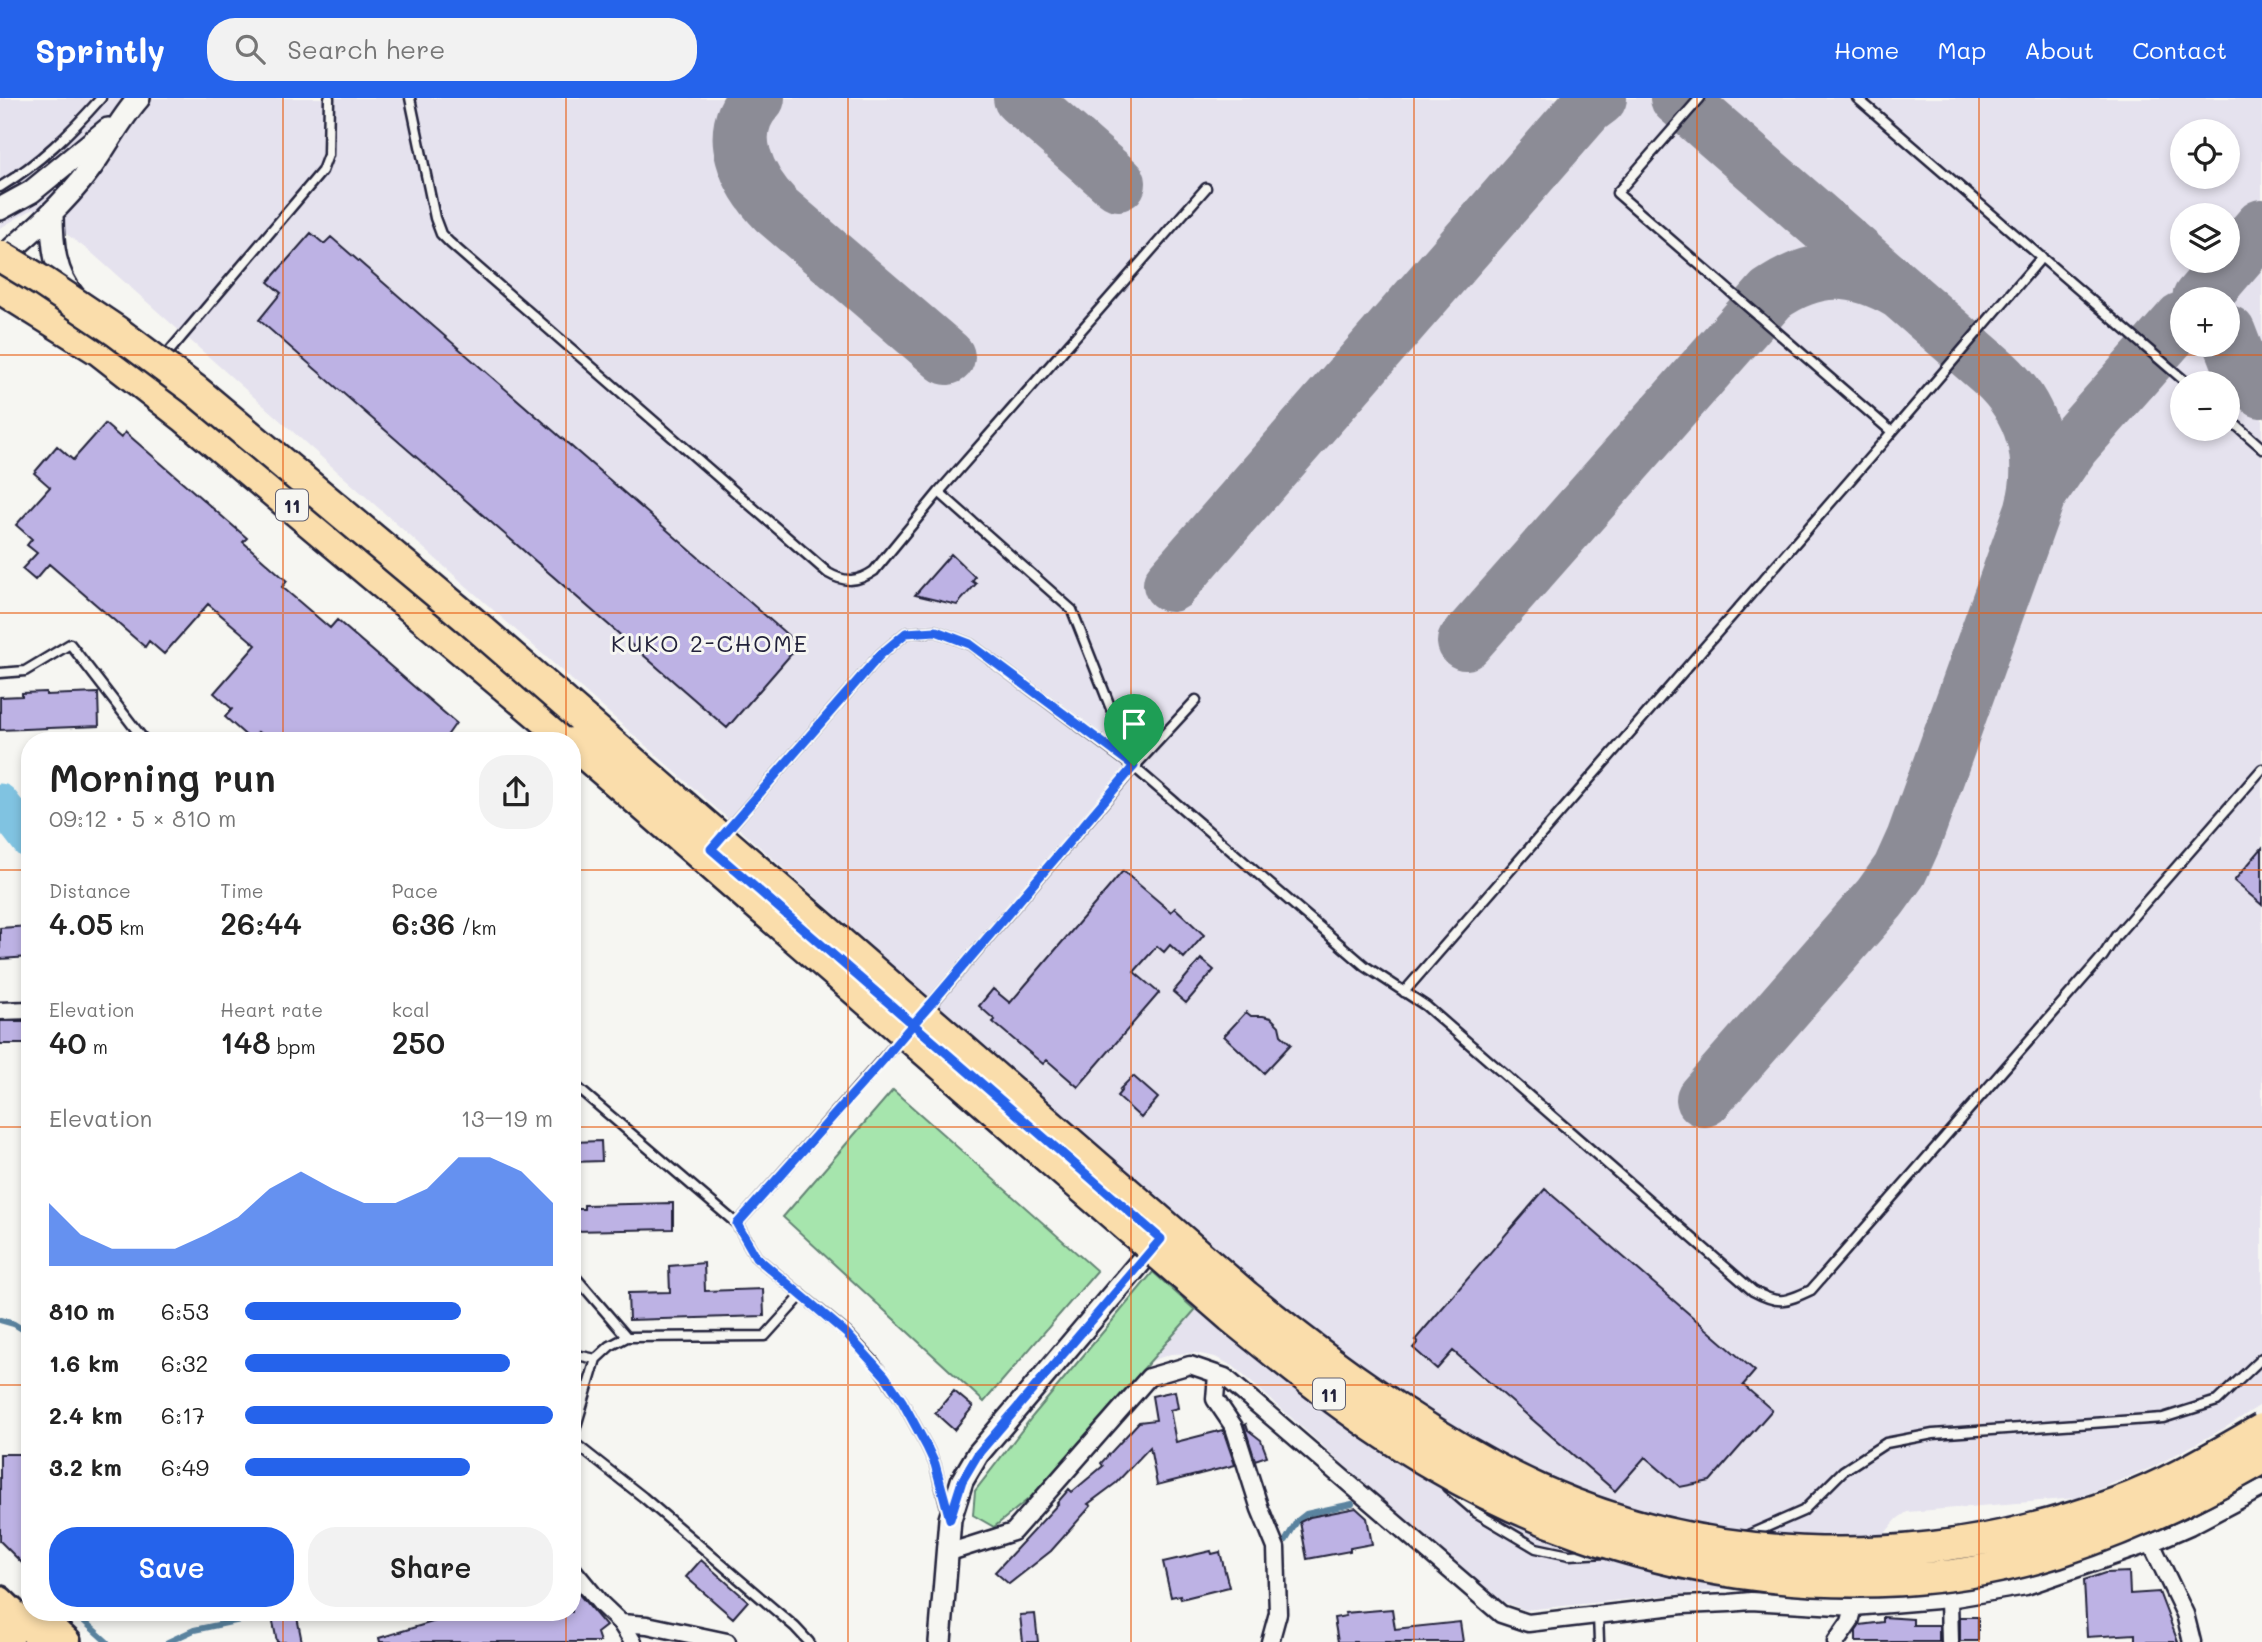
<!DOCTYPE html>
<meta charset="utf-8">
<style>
body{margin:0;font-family:Mali,sans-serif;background:#f2f2f2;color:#222;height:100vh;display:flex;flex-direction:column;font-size:26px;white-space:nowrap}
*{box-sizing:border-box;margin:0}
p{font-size:23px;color:#767676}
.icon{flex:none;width:38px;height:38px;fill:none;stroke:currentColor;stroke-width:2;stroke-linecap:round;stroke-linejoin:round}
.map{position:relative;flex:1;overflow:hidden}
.details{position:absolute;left:21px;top:634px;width:560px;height:889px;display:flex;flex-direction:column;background:#fff;border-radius:28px;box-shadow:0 4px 10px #0003}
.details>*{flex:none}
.fabs{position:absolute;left:2170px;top:21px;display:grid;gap:14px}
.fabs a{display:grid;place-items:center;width:70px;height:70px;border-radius:50%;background:#fff;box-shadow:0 4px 10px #0003;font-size:35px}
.pin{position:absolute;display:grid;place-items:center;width:60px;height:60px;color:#fff;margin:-72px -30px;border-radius:50% 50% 50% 0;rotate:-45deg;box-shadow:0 0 7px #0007}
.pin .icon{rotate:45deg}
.round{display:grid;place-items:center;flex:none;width:74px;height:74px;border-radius:28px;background:#f2f2f2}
.overview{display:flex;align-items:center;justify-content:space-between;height:119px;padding:0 28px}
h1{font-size:38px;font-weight:600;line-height:52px}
.metrics{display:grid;grid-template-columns:repeat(3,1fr);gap:10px;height:119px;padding:7px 28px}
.metrics div{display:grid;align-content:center}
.metrics b{font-size:30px;font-weight:600}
.metrics small{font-size:19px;font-weight:400}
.metrics p{font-size:19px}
.chart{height:196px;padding:14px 28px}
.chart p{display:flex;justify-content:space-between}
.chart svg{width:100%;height:126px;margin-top:7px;fill:#2563eb;opacity:.7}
.primary-button{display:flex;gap:14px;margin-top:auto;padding:14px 28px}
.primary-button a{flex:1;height:80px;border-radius:28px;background:#2563eb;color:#fff;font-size:28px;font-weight:600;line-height:80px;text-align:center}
.primary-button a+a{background:#f2f2f2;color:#222}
ul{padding:0 28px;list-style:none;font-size:23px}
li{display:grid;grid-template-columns:112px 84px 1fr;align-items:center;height:52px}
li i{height:18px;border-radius:9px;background:#2563eb}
header{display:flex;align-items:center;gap:42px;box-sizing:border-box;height:98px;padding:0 35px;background:#2563eb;color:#fff}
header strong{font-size:33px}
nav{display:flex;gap:38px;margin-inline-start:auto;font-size:24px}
.search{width:490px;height:63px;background:#f2f2f2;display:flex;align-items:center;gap:18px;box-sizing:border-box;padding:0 24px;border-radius:28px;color:#767676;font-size:26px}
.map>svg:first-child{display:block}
.built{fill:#e5e2ee;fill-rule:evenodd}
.green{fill:#a6e5ad;stroke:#648474;stroke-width:2}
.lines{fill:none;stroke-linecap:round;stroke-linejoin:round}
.stream{stroke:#5a839f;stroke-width:6}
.river{stroke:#80c3e1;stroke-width:37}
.taxiway{stroke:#8c8c96;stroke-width:56}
.building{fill:#bdb2e4;stroke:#22223b;stroke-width:2}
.service-casing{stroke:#22223b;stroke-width:13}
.minor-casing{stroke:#22223b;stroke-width:21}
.tertiary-casing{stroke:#22223b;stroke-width:26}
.primary-casing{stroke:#22223b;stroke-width:32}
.motorway-casing{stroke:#22223b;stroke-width:35}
.service{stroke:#f6f6f2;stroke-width:8}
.minor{stroke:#f6f6f2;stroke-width:16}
.tertiary{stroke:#f6f6f2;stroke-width:21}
.primary{stroke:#faddab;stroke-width:26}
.motorway{stroke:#faddab;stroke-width:30}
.motorway-bridge-casing{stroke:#22223b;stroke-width:35;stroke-linecap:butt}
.motorway-bridge{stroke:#faddab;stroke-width:30}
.route-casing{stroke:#fff;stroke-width:14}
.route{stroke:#2563eb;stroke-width:9}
.grid{fill:none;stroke:#e8590c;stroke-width:2;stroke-opacity:0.55}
.labels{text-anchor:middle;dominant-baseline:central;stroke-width:6;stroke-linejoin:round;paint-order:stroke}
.shield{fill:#f6f6f2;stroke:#626272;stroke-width:2}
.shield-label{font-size:19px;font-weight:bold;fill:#22223b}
.neighbourhood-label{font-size:23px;letter-spacing:2px;fill:#22223b;stroke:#f6f6f2}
</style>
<header>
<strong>Sprintly</strong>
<div class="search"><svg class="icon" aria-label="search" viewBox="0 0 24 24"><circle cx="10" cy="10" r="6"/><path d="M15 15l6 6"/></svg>Search here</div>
<nav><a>Home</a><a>Map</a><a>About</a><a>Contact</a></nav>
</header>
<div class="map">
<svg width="2262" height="1544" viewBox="0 0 2262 1544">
<rect width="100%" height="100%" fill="#f6f6f2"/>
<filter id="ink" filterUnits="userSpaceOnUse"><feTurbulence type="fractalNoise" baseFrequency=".0143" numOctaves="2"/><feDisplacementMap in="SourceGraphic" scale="14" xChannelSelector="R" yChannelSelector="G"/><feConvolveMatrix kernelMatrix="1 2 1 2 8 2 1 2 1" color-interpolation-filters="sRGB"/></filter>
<g filter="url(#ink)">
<!-- built -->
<path class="built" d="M0 0H2262V1306L2223 1331 2153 1369 2077 1400 1907 1414 1897 1421 1886 1434 1866 1491 1738 1490 1525 1512 1495 1501 1233 1268 1215 1259 1195 1255 1171 1256 1154 1262 1143 1269 1194 1212 1153 1174 1189 1131 93 156 33 111 0 130ZM2182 33H2228V79H2182ZM2182 117H2228V163H2182ZM2182 201H2228V247H2182ZM2182 285H2228V331H2182Z"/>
<!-- green -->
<path class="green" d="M893 992 1097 1173 984 1304 783 1119Z
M1153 1174 1195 1212 1031 1399 994 1429 973 1417 975 1393 1032 1319Z"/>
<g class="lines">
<!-- stream -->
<path class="stream" d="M0 1222 14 1226 30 1236
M1286 1442 1297 1423 1306 1416 1352 1406
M74 1514 107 1544
M168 1544 194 1532 278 1514"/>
<!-- river -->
<path class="river" d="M0 704 30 743"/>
<!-- taxiway -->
<path class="taxiway" d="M757 0C723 35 748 83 776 112L947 259
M1021 0 1118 85
M1678 0 1994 275C2033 311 2047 359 2033 410
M2200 201 2262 129
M2228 235 2240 266 2262 292
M1171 486 1587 9 1599 0
M1465 544 1771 197C1815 166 1855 167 1901 194
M1704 1001 1880 800 1900 772 1914 741 2038 397 2072 347 2182 222"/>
</g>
<!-- building -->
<path class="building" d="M311 135 324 146 331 139 799 547 727 630 259 222 281 195 268 184Z
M105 326 121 340 125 334 247 440 243 444 287 483 282 489 330 530 337 522 456 625 444 642H268L258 634 251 642 225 619 232 611 214 595 256 547 208 506 164 556 149 543 145 549 49 466 35 482 22 471 37 455 27 447 32 441 16 427 50 389 34 375 57 348 73 362Z
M951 456 975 479 972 483 976 486 957 507 915 497Z
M46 594V597L98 595 99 628 0 632V599L22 598V595Z
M2262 750V807L2234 783Z
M1123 773 1171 814 1175 810 1204 837 1184 860 1170 847 1164 854 1157 848 1134 874 1159 895 1078 989 1047 962 1043 966 993 924 995 922 979 908 993 891 1010 905Z
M29 828 30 859 0 861V830Z
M1201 861 1214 872 1186 905 1173 894Z
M1246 914 1251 918H1263L1271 920 1279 928 1281 937 1291 946 1264 975 1224 938Z
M0 923H28V946H0Z
M1133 978 1158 1000 1141 1020 1117 998 1122 992 1120 991Z
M601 1043 602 1063 572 1064V1044Z
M1545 1091 1755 1273 1743 1287 1772 1312 1710 1383 1680 1389 1645 1359 1615 1393 1453 1253 1437 1271 1413 1250 1418 1244 1415 1242 1426 1229Z
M673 1105V1131L572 1133V1111H584V1107Z
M704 1165 705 1193 763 1191 764 1218 629 1222 628 1195 670 1194 669 1168Z
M954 1293 973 1309 954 1332 935 1315Z
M1175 1293 1178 1310 1170 1312 1176 1344 1223 1332 1235 1367 1157 1387 1150 1349 1116 1385 1088 1406 1091 1408 1051 1453 1009 1486 995 1474 1058 1406 1057 1405 1069 1391 1072 1394 1103 1368 1101 1365 1139 1324 1156 1322 1152 1298Z
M1246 1326 1248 1332 1261 1342 1267 1358 1255 1362 1244 1327Z
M0 1356H30V1473L0 1443Z
M1356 1410 1367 1420 1372 1446 1350 1450V1453L1307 1461 1300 1424 1310 1419Z
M1211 1453 1212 1456 1220 1454 1229 1489 1181 1501 1180 1497 1171 1499 1163 1464Z
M701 1462 748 1503 733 1520 686 1479Z
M2129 1474 2130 1496 2159 1494 2178 1544H2135V1536L2087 1539 2084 1482 2105 1475Z
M572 1488 606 1528 597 1535 600 1544H380L379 1540 466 1514H572Z
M1392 1511 1395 1531 1460 1524 1463 1544H1338L1334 1520 1346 1518 1345 1515Z
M271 1514H296L302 1544H277Z
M1035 1516 1038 1544H1023L1020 1517Z
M1883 1519 1913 1521V1527H1939V1544H1856V1533L1860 1527 1883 1524Z
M1960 1519H1978V1543H1960Z"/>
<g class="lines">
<!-- service casing -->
<g class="service-casing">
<path id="service" d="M410 0 435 120 441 136 450 145 828 475C845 485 858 484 874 473L939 394 1072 512 1134 669 1365 868 1426 908 1753 1193C1779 1207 1785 1204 1811 1192L2103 858 2116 838 2262 671
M1857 0 2187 285
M0 89C40 65 70 35 101 0
M162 262 322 73 328 57 329 0
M2228 320 2262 350
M1892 334 2042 159
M939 394 1206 90
M0 575 25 573 70 546 144 642
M724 736 880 557 906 535 936 533 970 546 1134 669
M1404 894 1892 334 1617 95 1700 0
M927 911 1134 669 1196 602
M572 985 737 1126 756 1159 847 1235 874 1264 902 1303 927 1349 935 1366 947 1413
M737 1126 902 939
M572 1175 627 1239
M572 1256 596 1261
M572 1342 596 1261 610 1248 627 1239 765 1238 802 1197
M572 1343 643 1399 795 1529 809 1544
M1447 1389 1477 1415 1536 1450 1569 1457 1606 1455
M1746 1438 1803 1413 1843 1373 1886 1345 1933 1336 2163 1320 2217 1303 2262 1260
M1598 1517 1599 1544"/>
</g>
<!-- minor casing -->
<g class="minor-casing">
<path id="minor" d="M0 913 30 912
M1217 1277 1215 1301 1234 1329 1260 1411 1276 1450 1278 1515 1270 1544
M2151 1445 2185 1516 2192 1544
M947 1455 1013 1434 1149 1279 1190 1267 1225 1279 1501 1516 1528 1525 1683 1507 1729 1505 1751 1503 1854 1509 1949 1501 2026 1488 2151 1445 2190 1428 2262 1390
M572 1471 601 1506 621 1525
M1949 1501 1950 1544
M633 1544 621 1525 647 1527 727 1544
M1836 1544 1850 1524 1854 1509"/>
</g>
<!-- tertiary casing -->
<g class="tertiary-casing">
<path id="tertiary" d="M0 111 31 94 108 31
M52 115C52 146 54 175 75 200
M0 161C32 134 64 106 89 72 107 48 118 24 139 0
M940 1544 950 1421 962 1383 978 1356 1160 1141"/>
</g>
<!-- primary casing -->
<g class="primary-casing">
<path id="primary" d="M0 1502 44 1544
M36 1515 67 1544
M0 1533 10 1544"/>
</g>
<!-- motorway casing -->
<g class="motorway-casing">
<path id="motorway" d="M0 190 99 252 186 320 569 642"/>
</g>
<!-- service -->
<use href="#service" class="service"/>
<!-- minor -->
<use href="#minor" class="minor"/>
<!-- tertiary -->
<use href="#tertiary" class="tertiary"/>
<!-- primary -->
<use href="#primary" class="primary"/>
<!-- motorway -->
<use href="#motorway" class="motorway"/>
<!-- motorway-bridge casing -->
<g class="motorway-bridge-casing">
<path id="motorway-bridge" d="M0 158 43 184 116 233 195 292 472 524 1246 1198C1324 1261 1404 1321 1493 1369 1685 1473 1915 1479 2119 1404 2169 1386 2216 1357 2262 1331
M572 645 1231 1219C1296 1272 1363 1326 1436 1368 1617 1475 1853 1517 2057 1454 2130 1430 2196 1399 2262 1361"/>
</g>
<!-- motorway-bridge -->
<use href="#motorway-bridge" class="motorway-bridge"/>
</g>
</g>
<g class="lines" filter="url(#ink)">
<!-- route casing -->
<g class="route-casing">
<path id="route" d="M1134 668 936 900C919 920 900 940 884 961L737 1126 756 1159 846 1235 885 1278 902 1303 927 1349 935 1366 950 1421 962 1383 978 1356 1161 1141 711 751 880 557 906 535 936 533 970 546 1134 668"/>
</g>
<!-- route -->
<use href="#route" class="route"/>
</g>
<!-- grid -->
<path class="grid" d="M283 0V642M566 0V642M848 0V1544M1131 0V1544M1414 0V1544M1697 0V1544M1979 0V1544M0 257H2262M0 515H2262M0 772H30M572 772H2262M0 1029H30M572 1029H2262M0 1287H30M572 1287H2262M283 1514V1544M566 1514V1544"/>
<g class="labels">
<!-- shield labels -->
<g class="shield">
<rect x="276" y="391.5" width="32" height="31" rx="5"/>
<rect x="1313" y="1280.5" width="32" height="31" rx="5"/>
</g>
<g class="shield-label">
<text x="292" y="407">11</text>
<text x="1329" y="1296">11</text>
</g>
<!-- neighbourhood labels -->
<g class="neighbourhood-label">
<text x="710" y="545">KUKO 2-CHOME</text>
</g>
</g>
</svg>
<div class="fabs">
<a><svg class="icon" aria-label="locate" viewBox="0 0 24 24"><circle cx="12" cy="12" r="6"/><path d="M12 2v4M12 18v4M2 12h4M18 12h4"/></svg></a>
<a><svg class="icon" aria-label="layers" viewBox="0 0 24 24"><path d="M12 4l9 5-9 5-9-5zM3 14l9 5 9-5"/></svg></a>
<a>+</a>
<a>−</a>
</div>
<div class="pin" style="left:1134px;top:668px;background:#1e9e55"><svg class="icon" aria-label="arrive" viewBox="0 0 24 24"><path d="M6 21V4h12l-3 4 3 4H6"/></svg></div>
<section class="details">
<div class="overview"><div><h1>Morning run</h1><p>09:12 · 5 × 810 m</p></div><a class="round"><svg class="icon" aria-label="share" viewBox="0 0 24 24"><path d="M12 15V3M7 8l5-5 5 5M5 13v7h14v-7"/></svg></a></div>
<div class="metrics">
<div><p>Distance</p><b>4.05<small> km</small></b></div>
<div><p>Time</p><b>26:44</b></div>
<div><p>Pace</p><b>6:36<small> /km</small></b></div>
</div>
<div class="metrics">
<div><p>Elevation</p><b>40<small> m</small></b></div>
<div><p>Heart rate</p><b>148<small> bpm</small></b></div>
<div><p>kcal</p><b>250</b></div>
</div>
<div class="chart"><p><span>Elevation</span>13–19 m</p>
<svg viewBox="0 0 160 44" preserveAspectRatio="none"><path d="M0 44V22L10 33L20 38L30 38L40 38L50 33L60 27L70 17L80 11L90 17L100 22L110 22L120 17L130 6L140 6L150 11L160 22V44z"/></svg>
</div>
<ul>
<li><b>810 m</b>6:53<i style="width:70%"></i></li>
<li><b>1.6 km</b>6:32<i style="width:86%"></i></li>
<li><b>2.4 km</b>6:17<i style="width:100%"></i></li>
<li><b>3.2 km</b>6:49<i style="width:73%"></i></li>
</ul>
<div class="primary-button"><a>Save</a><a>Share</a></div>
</section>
</div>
